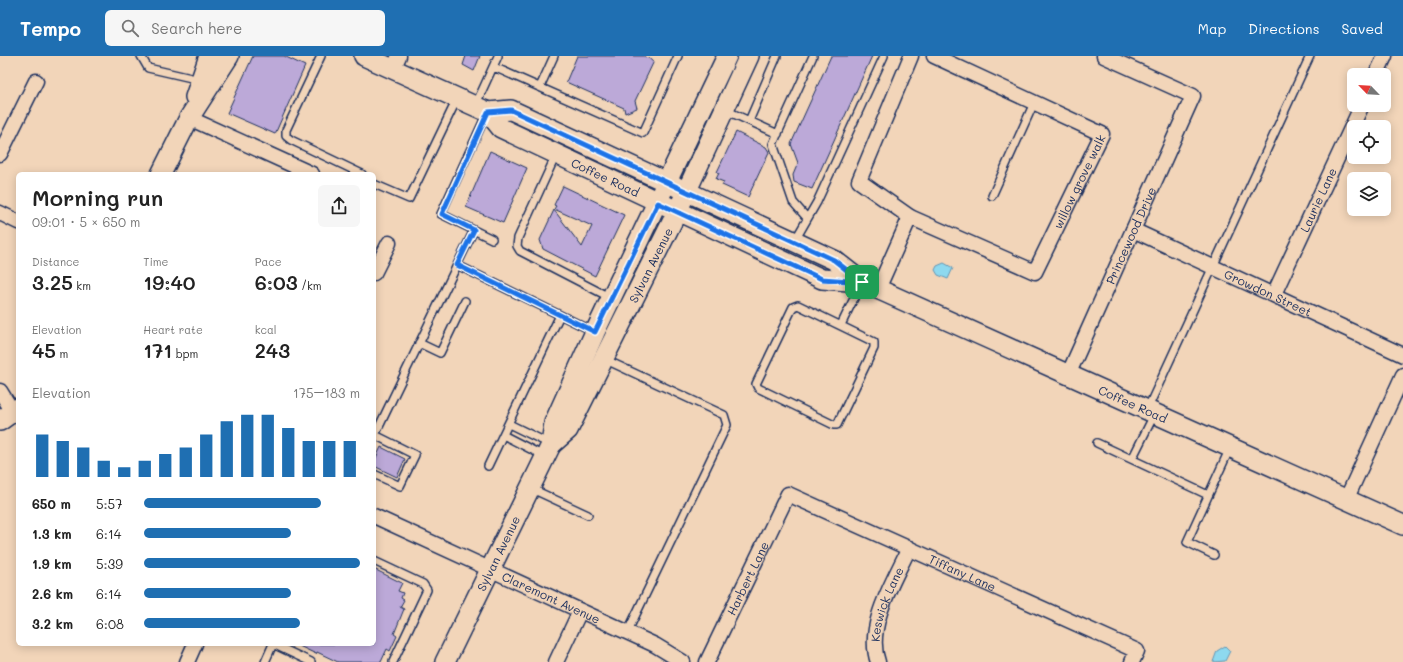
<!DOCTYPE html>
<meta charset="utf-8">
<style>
body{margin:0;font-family:Mali,sans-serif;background:#f6f6f6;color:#222;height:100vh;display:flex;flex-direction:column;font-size:15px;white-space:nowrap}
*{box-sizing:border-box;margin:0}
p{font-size:13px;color:#767676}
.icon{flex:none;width:22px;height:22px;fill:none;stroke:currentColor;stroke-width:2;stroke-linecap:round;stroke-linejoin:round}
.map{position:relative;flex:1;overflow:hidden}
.details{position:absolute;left:16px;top:116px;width:360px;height:474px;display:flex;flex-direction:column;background:#fff;border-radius:6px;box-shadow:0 2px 10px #0003}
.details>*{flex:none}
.needle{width:26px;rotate:295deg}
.buttons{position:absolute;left:1347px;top:12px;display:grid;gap:8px}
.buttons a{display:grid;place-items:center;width:44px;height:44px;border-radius:6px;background:#fff;box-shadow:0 2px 10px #0003;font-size:20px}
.pin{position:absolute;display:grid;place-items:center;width:34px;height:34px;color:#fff;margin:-17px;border-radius:8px;box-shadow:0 2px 6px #0006}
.round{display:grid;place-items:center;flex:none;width:42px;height:42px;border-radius:6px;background:#f6f6f6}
.overview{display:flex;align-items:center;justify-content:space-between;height:68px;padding:0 16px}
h1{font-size:22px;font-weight:600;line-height:30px}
.metrics{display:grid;grid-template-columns:repeat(3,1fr);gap:6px;height:68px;padding:4px 16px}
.metrics div{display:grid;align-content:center}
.metrics b{font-size:20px;font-weight:600}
.metrics small{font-size:11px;font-weight:400}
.metrics p{font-size:11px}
.chart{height:112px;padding:8px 16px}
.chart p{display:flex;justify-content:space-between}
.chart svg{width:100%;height:72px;margin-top:4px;stroke:#1f6fb2;stroke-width:6}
ul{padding:0 16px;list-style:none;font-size:13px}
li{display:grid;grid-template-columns:64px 48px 1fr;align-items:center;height:30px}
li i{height:10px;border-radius:5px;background:#1f6fb2}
header{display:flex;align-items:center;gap:24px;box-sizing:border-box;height:56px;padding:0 20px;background:#1f6fb2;color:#fff}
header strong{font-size:19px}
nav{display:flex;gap:22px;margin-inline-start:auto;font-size:14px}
.search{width:280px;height:36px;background:#f6f6f6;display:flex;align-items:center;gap:10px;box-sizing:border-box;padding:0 14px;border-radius:6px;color:#767676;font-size:15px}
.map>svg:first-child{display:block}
.water{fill:#8ed9ef;stroke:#6095b5}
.building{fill:#bca9d8;stroke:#1b2f5e}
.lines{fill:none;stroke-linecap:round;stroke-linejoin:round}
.lane-casing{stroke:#1b2f5e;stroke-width:10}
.street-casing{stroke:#1b2f5e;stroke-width:17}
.secondary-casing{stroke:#1b2f5e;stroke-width:22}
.lane{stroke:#f2d5b9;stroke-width:7}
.street{stroke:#f2d5b9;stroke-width:14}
.secondary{stroke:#f2d5b9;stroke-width:19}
.route-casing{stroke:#fff;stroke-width:8}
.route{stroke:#1a73e8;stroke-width:5}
.labels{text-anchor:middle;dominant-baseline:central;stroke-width:3;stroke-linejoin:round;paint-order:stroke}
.street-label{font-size:12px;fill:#1b2f5e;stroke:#f2d5b9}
</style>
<header>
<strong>Tempo</strong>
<div class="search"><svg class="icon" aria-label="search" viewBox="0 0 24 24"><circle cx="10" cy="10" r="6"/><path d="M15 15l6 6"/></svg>Search here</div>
<nav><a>Map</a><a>Directions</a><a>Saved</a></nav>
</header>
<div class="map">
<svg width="1403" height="606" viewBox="0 0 1403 606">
<rect width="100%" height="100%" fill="#f2d5b9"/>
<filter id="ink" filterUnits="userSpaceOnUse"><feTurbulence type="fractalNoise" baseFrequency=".025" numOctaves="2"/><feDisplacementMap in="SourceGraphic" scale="8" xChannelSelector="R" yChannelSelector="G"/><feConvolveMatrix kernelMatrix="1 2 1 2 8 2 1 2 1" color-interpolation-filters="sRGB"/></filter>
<g filter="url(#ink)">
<!-- water -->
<path class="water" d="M944 207 953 212 948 223 938 219 935 214 937 210Z
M1225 590 1230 595 1225 605 1213 606 1217 595Z"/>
<!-- building -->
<path class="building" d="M253 0H284L305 10 275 78 227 57Z
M466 0H480L474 15 463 9Z
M577 0H644L654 5 635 45 637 52 625 57 624 52 566 26Z
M831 0H872L812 133 794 126 793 119 798 107 791 88Z
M736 76 766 91 769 96 748 141 722 129 724 126 716 123 719 117 717 116Z
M490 95 527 112 503 167 466 151Z
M563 130 624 159 595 220 543 193 540 184 554 154 582 191 592 170 554 153 556 150 554 149Z
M381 391 405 403 397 421 374 410V406Z
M374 513 402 527 398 535 403 537 401 542 404 544 400 551 404 553 394 578 397 580 390 595 387 593 381 606H338L317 596 316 598 295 588H374Z"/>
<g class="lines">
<!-- lane casing -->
<g class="lane-casing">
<path id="lane" d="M141 0 148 12 200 24
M321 0 286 74V80L291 84 362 118
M494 11 643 77 678 0
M540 31 554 0
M475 50 498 0
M725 54 778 78
M487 57 441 158 492 183
M749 65 777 0
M556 99 518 182 517 190 520 195 611 242
M374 128 409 143 457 43
M992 140 1034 47
M807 162 793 146 773 88 813 0
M794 186 817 146 884 0
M457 209 595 276
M798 249 874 286V292L837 369H834L758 332 756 328 793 251Z
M841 269 861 228
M419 287 440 297 465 245
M604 303 724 359 727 369 627 577
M1147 354 1310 0
M509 368 550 388
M503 379 544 400
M374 381 474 174
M1097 387 1208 439
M1132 403 1154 359
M488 410 560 259
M374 418 400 430 415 399 375 379
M530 432 588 459
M1214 499 1187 486 1230 392
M374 505 423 528 427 534 393 606
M273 588 311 606
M265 606 273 588"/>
</g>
<!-- street casing -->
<g class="street-casing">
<g id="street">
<path d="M393 13 399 0"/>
<path d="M1376 19 1385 0"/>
<path d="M189 62 312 118"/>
<path d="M0 98 36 25"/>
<path d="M0 157 18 166"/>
<path d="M910 161 859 125 911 0"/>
<path id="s1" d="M1133 174 1403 299"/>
<path d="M374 217 389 187"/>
<path id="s2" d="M878 233 910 161 1035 216 1102 78 934 0"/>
<path id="s3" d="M1274 238 1362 49"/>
<path id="s4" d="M1068 319 1193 40 1104 0"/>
<path d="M0 335 13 356"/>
<path d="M1346 444 1403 319"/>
<path id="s5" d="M374 460 655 589 683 606"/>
<path d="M187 606 195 588"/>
<path d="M556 606 580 555"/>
<path id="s6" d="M707 606 788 438 1137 595 1132 606"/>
<path id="s7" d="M878 606C865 570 894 525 909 492"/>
</g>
</g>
<!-- secondary casing -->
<g class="secondary-casing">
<g id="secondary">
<path id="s8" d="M364 0 488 56 511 54 834 204 862 226 1403 469"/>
<path d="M195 41 209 0"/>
<path id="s9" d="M488 56 501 72 822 223 862 226"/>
<path d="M161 118 189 62 229 0"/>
<path d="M0 365 18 352"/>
<path id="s10" d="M551 389 568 374 677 156 749 0"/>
<path id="s11" d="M445 606 551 389 554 367 595 276 727 0"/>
</g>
</g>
<!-- lane -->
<use href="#lane" class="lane"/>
<!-- street -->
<use href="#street" class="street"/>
<!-- secondary -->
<use href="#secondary" class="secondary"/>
</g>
</g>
<g class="lines" filter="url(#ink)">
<!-- route casing -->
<g class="route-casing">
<path id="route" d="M511 54 834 204 862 226 822 223 658 147 595 276 457 209 474 174 442 158 488 56Z"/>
</g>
<!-- route -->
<use href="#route" class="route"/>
</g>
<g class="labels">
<!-- street labels -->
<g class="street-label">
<text stroke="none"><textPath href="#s9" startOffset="136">Coffee Road</textPath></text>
<text stroke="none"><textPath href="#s2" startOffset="316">willow grove walk</textPath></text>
<text stroke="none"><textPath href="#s3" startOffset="104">Laurie Lane</textPath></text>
<text stroke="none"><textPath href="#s4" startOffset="153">Princewood Drive</textPath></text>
<text stroke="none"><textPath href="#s10" startOffset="207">Sylvan Avenue</textPath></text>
<text stroke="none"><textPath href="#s1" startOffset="149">Growdon Street</textPath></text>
<text stroke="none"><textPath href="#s8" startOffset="848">Coffee Road</textPath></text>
<text stroke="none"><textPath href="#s11" startOffset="121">Sylvan Avenue</textPath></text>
<text stroke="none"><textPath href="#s6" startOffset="378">Tiffany Lane</textPath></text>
<text stroke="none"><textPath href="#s6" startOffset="93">Harbert Lane</textPath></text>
<text stroke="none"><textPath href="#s5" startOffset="195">Claremont Avenue</textPath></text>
<text stroke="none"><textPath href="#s7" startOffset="60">Keswick Lane</textPath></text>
</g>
</g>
</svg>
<div class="buttons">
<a><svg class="needle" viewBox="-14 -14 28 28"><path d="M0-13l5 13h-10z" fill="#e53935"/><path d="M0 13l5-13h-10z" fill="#767676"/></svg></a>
<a><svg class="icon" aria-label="locate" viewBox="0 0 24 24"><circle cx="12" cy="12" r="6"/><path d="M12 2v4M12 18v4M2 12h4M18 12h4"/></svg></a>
<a><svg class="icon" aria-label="layers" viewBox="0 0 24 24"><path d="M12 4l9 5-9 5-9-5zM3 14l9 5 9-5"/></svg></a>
</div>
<div class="pin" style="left:862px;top:226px;background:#1e9e55"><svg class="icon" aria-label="arrive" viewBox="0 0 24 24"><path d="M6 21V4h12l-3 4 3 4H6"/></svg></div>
<section class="details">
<div class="overview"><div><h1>Morning run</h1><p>09:01 · 5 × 650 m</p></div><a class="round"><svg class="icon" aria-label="share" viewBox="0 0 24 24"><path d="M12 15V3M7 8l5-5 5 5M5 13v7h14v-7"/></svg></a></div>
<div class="metrics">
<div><p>Distance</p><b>3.25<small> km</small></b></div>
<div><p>Time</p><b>19:40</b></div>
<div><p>Pace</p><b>6:03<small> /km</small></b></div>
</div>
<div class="metrics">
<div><p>Elevation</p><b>45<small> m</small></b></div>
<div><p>Heart rate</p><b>171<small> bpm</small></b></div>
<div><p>kcal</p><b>243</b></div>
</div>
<div class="chart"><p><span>Elevation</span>175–183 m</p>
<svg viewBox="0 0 160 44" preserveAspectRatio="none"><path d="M5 44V18M15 44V22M25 44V26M35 44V34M45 44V38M55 44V34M65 44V30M75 44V26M85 44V18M95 44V10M105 44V6M115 44V6M125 44V14M135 44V22M145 44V22M155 44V22"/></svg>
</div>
<ul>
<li><b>650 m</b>5:57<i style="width:82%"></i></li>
<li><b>1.3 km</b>6:14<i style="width:68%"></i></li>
<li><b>1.9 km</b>5:39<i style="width:100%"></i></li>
<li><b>2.6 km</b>6:14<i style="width:68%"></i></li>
<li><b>3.2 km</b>6:08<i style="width:72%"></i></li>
</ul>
</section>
</div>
